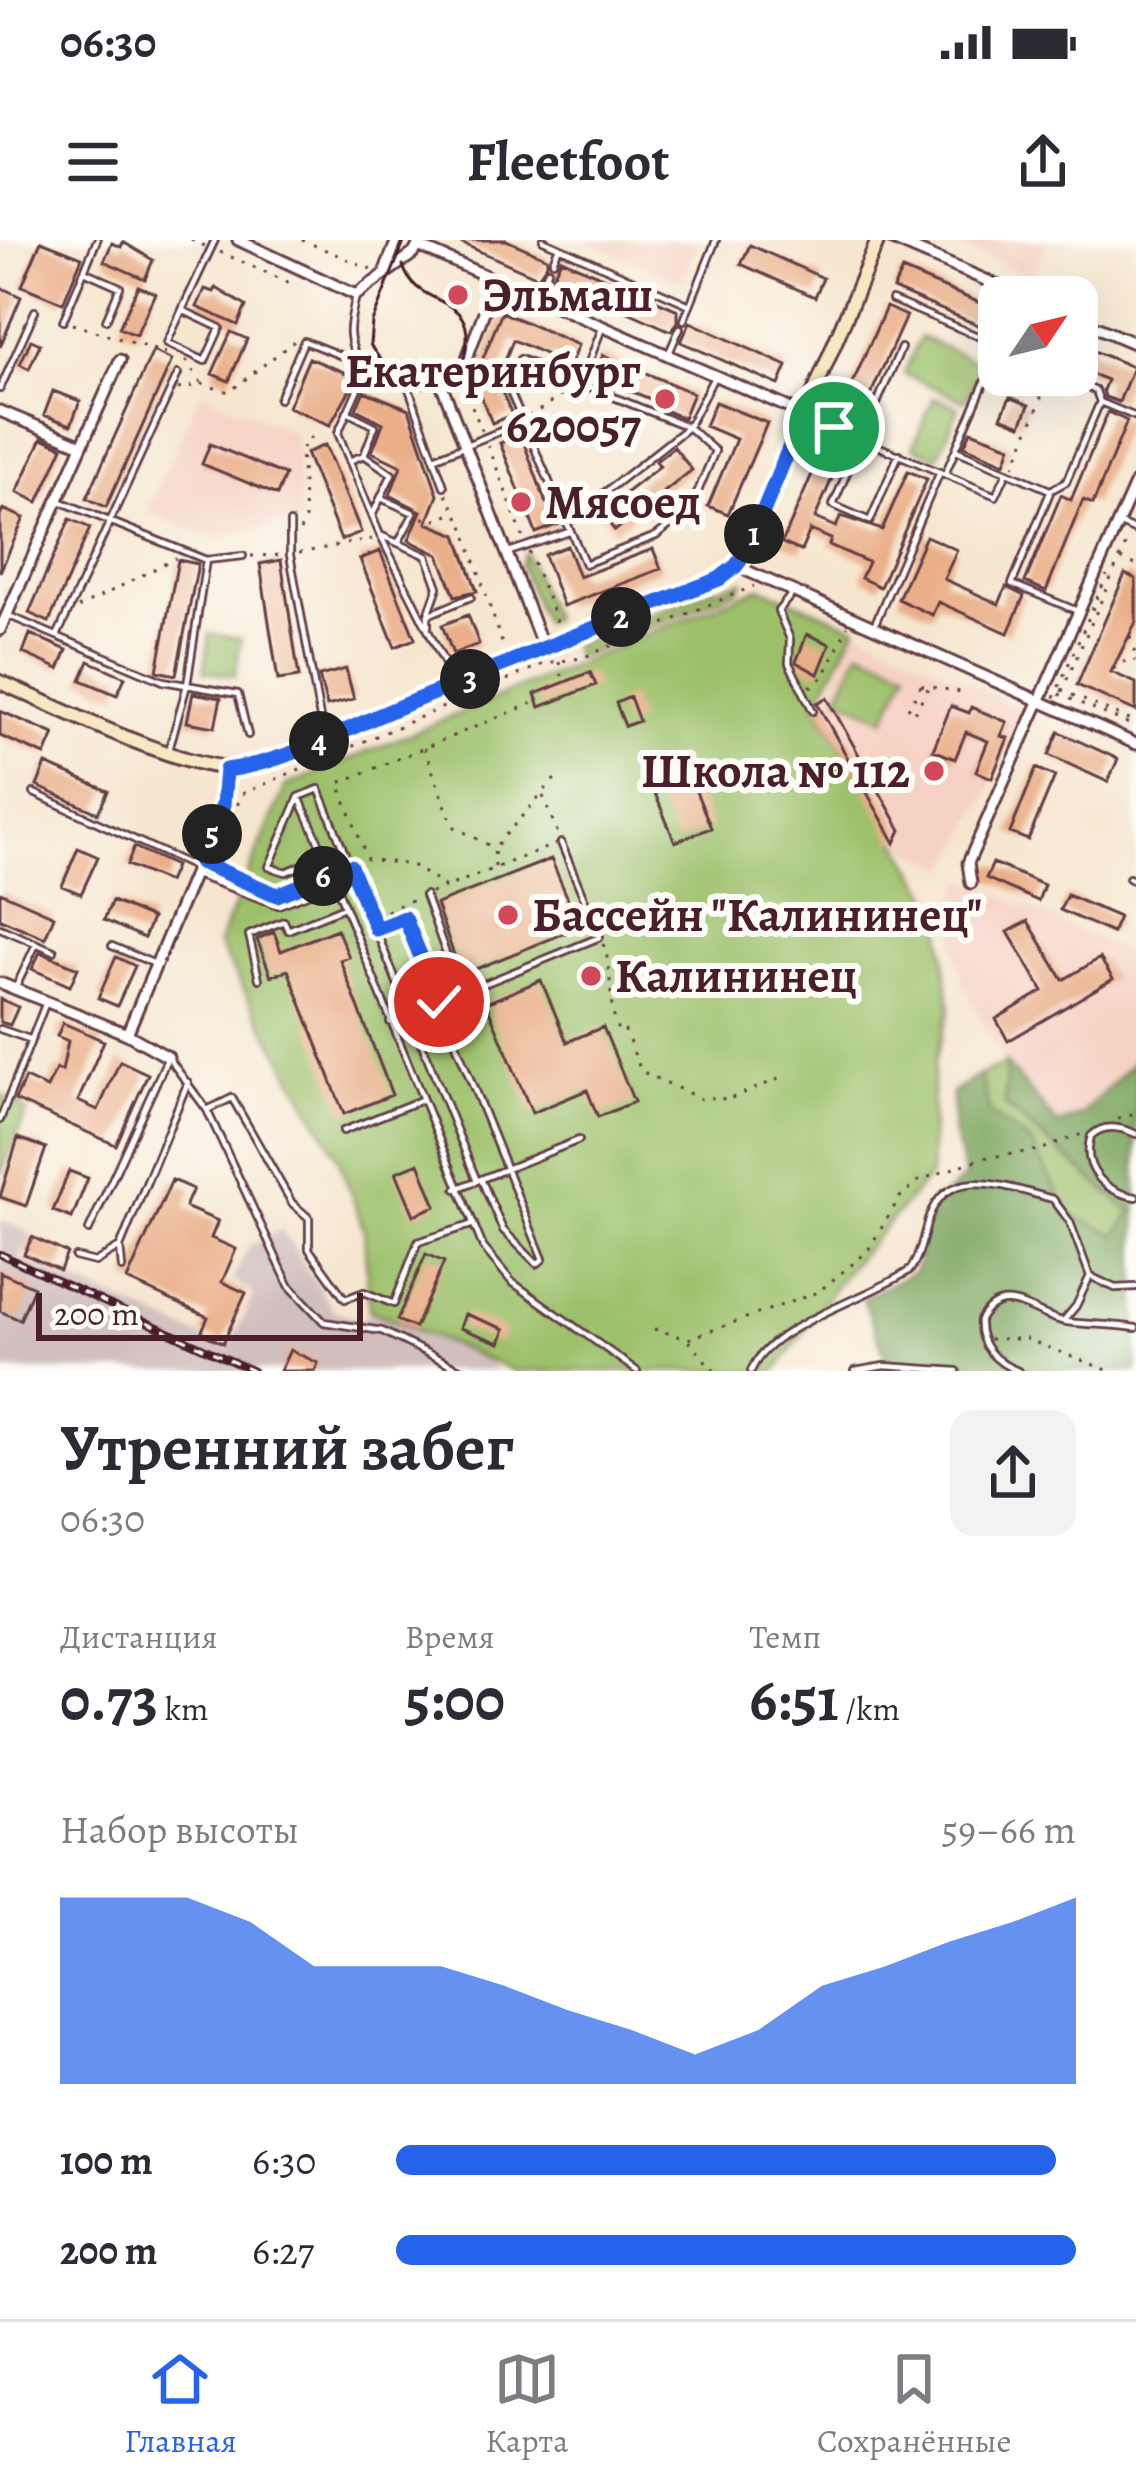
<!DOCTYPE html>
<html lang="ru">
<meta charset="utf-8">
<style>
body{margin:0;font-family:Alegreya,serif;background:#f2f2f3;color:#2b2b33;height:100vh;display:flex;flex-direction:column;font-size:45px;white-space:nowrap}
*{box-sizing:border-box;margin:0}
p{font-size:39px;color:#7c7c81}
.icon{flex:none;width:66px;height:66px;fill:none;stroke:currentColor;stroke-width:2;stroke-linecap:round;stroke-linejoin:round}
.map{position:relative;height:1131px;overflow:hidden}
.drawer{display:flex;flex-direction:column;background:#fff;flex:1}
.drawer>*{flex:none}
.needle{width:78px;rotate:55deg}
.fabs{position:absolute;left:978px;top:36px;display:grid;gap:24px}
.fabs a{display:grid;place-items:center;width:120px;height:120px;border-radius:24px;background:#fff;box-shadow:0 12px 48px #0002;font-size:60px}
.scale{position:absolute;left:36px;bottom:30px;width:327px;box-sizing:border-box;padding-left:12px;border:6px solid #4a1f2b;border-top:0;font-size:33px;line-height:42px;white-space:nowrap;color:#4a1f2b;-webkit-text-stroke:9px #fdfcf7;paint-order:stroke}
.pin{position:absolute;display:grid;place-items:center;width:102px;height:102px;color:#fff;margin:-51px;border:6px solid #fff;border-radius:50%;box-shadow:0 3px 12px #0007}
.km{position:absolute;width:60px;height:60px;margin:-30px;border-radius:50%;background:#222;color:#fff;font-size:33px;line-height:60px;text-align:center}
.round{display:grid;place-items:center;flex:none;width:126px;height:126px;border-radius:24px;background:#f2f2f3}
.head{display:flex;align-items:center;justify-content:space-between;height:204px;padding:0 60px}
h1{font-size:66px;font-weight:700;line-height:90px}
.figures{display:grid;grid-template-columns:repeat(3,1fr);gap:18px;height:204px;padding:12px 60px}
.figures div{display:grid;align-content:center}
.figures b{font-size:60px;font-weight:700}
.figures small{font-size:33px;font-weight:400}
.figures p{font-size:33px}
.chart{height:336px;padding:24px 60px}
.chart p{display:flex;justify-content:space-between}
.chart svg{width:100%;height:216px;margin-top:12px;fill:#2563eb;opacity:.7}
ul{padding:0 60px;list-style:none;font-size:39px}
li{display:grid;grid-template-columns:192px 144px 1fr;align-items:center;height:90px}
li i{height:30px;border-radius:15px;background:#2563eb}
.status{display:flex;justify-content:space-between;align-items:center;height:84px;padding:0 60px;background:#fff;direction:ltr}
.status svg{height:33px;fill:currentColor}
header{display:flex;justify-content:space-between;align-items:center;height:156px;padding:0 60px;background:#fff;font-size:54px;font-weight:700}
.tab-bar{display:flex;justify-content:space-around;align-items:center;height:168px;border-top:3px solid #e1e1e2;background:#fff;font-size:33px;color:#7c7c81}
.tab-bar a{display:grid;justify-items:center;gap:6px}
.tab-bar .on{color:#2563eb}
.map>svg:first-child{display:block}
.built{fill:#f6d2c4}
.industrial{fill:#d1bfbe}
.green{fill:#9cc06a;stroke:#73704a;stroke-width:3}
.forest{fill:#7da65e;stroke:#646244;stroke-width:3}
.building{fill:#eaaf89}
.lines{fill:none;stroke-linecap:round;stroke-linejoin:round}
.lane-casing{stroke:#643d44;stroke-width:10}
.street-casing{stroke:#643d44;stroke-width:15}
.secondary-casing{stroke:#643d44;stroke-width:18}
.path{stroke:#643d44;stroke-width:3;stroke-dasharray:3 9;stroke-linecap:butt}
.lane{stroke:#fff;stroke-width:4.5}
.street{stroke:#fff;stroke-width:9}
.secondary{stroke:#f7e8c3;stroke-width:12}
.tram{stroke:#4a1f2b;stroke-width:3}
.rail-casing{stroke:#4a1f2b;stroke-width:8}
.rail{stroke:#fdfcf7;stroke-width:3;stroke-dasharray:9;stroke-linecap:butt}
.route-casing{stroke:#fff;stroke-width:24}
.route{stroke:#2563eb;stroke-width:15}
.poi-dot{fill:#d1495b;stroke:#fdfcf7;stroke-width:4.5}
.labels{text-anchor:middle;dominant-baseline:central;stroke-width:12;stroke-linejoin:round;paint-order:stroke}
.poi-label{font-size:48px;font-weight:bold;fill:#4a1f2b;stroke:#fdfcf7;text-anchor:start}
</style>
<div class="status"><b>06:30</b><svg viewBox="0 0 49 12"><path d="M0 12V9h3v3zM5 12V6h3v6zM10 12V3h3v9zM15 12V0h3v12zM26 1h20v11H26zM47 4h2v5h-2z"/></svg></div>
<header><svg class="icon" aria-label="menu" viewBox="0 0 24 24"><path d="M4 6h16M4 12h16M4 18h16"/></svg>Fleetfoot<svg class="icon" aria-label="share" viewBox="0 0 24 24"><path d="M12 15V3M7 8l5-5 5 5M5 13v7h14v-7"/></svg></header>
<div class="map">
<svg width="1136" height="1131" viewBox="0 0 1136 1131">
<rect width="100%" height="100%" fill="#fdfcf7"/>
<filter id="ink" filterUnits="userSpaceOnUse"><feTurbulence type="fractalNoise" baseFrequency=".00833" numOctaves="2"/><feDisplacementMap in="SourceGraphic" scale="24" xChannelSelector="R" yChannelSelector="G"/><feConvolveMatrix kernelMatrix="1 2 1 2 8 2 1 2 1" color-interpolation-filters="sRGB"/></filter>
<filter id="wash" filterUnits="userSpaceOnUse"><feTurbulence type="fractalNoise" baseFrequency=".004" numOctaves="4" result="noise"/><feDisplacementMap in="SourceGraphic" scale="48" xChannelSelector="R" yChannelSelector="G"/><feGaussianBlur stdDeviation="2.7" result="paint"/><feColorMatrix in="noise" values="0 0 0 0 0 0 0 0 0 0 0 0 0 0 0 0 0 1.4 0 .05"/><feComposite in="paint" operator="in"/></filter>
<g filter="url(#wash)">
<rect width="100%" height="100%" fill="#f6e6cf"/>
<!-- built -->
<path class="built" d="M586 0H698L682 41Z
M945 0H1048L1032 37Z
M201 152 295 193 301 280 215 299 147 271Z
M856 387 1030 473 949 628 895 603 901 590 827 458Z
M964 639 1136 717V819L1082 875 1057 885 1006 824 963 746 956 708 953 662Z"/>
<!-- industrial -->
<path class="industrial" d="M0 980 31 993 20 1018 229 1109 254 1054 232 1040 249 1006 282 989 333 1070 362 1080 369 1070 492 1120 493 1128 499 1131H0Z"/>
<!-- green -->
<path class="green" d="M920 97 982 124 965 161 904 134Z
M934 157 959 167 938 217 913 207Z
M525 313 552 379 543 383 520 325Z
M743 341 739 349 575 418 571 406 709 350Z
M760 347 856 387 816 465 940 672 950 768 934 824 930 936 847 1030 776 1131H514L369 1070 364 990 338 917 218 704 286 546Z
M210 394 241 399 235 436 204 431Z
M860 410 908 429 885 479 839 456Z
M1006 824 1005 866 1133 973 1116 996 1070 975 1031 903 990 874 980 835Z
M0 855 22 865V870L27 872 0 935Z"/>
<!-- forest -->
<path class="forest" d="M1136 819V1131H896L885 1115 863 1058 915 1031 930 969 965 937 953 891 952 853 980 835 990 874 1031 903 1070 974 1116 995 1132 973 1005 865 1006 824 1058 885 1082 875Z"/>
<g id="blocks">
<!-- building -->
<path class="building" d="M454 0H506L547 18V24L538 37Z
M41 1 82 17 63 63 22 46Z
M123 2 153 20 145 39 104 21 112 3 121 7Z
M750 5 823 38 815 57 741 24Z
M561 19 678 70V82L671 91 552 38Z
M902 30 999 71V94L893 49Z
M138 46 155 53 136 95 119 88Z
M0 47 21 57 0 107Z
M216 48 246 66 238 85 197 67 205 49 214 52Z
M886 67 906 76 857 185 847 180 840 185 838 177Z
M502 72 578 105 570 125 513 100 497 140 512 175 492 183 474 140Z
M690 82 787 126 779 145 681 102Z
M231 92 247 99 229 141 212 134Z
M31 100 40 104 29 129 20 124Z
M1077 104 1133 127 1119 162 1105 157 1103 150 1107 140 1077 128Z
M153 111 172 120 106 267 87 258Z
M603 115 693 153 683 178 664 170 665 165 616 145 614 150 592 140Z
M309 118 351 135 347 144 352 146 330 185 288 167Z
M53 151 80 161 71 185 44 175Z
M364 151 409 169 438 255 427 283 457 295 477 351 455 356 439 315 409 300 421 271 390 255 401 226 372 212 383 183 356 169Z
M1010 157 1029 165 1021 185 1001 177Z
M715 162 767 183 728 274 708 266 736 199 705 186Z
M1108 172 1127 181 1093 264 1083 260 1046 351 1025 342 1061 255 1071 260Z
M971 191 1011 206 1005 223 964 206Z
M830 193 848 201 815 278 836 287 841 276 882 290 908 231 927 239 880 347 861 338 868 322 829 305 831 299 810 290 801 311 782 303Z
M521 195 546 263 550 262 559 284 536 293 500 203Z
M42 198 63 207 38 262 17 252Z
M210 204 285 235 277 255 202 224Z
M325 205 361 292 341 300 306 213Z
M674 207 692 230 615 291 597 268 615 254 618 259 660 226 656 221Z
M3 269 24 278 0 332V276Z
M70 279 90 288 49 382 29 373Z
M926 296 957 310 944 339 999 364 1006 347 1024 356 1008 393 938 362 932 375 898 359Z
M567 306 579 337 653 309 661 329 563 366 544 315Z
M380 311 415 399 395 407 360 319Z
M178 320 198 324 176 435 157 431Z
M281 320 299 437 278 440 260 324Z
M1125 334 1136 339V382L1111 432 1136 443V471L1077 445Z
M468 375 479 404 453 414 442 385Z
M30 394 67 410 59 429 23 413Z
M807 394 830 404 818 434 796 422Z
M89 421 125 437 117 455 81 440Z
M346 429 354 459 327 466 319 436Z
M590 432 596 445 540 467 535 454Z
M193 453 221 458 215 487 187 482Z
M630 457 639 481 625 486 616 463Z
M827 458 901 590 895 603 817 463Z
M951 466 969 473 971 467 1007 482 1001 496 1008 498 992 538 976 531 988 501 966 492 955 519 933 510Z
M0 471 54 494 45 515 0 496Z
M1059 492 1118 519 1108 542 1049 515Z
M681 515 711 588 675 602 645 529Z
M46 524 108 551 98 573 37 546Z
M1036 528 1055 536 1028 600 1010 593Z
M134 607 175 626 168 642 127 625Z
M78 608 98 617 81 654 62 646Z
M551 619 580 687 461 735 436 664Z
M993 623 1044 645 1038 661 986 638Z
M0 652 54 676 45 698 0 679Z
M1067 655 1119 677 1112 693 1060 670Z
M112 661 152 678 144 698 104 680Z
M1028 681 1063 740 1100 718 1113 739 1008 801 996 779 1043 751 1008 692Z
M337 689 349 717 340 720 392 855 344 874 288 730 271 736 257 699 274 692 281 711Z
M40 712 78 728 70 746 32 729Z
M116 717 135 726 117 766 98 758Z
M541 740 567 802 603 787 634 862 598 877 587 850 532 873 486 763Z
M0 759 18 767 10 785 0 782Z
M63 783 104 801 78 861 98 870 120 821 148 834 116 905 15 860 25 838 47 848 56 829 62 831 68 801 57 796Z
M18 898 46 908 26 966 0 957Z
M419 923 436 966 414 975 396 932Z
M69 931 88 938 72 978 53 971Z
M172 940 193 949 185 967 218 981 211 998 236 1009 222 1042 246 1053 223 1103 201 1093 208 1077 127 1040Z
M32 997 67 1013 60 1030 24 1014Z
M426 1014 444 1022 415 1088 397 1080Z
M0 1032 34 1047 20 1080 0 1071Z
M465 1074 505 1089 500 1103 460 1088Z
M290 1110 318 1123 315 1131H280Z"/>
</g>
</g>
<g filter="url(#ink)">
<use href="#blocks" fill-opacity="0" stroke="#643d44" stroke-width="3"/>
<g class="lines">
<!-- lane casing -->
<g class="lane-casing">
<path id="lane" d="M543 0 690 65
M553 21 559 7
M84 31 120 47 106 80
M356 55C354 67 349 82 350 94 354 142 401 146 439 143
M537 59 548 30
M892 60 999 105
M182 70 167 103 205 121 220 88 182 70 215 0
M684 80 716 0
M63 81 97 0
M668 115 680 88
M520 119 688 187 715 211 690 270 656 296 585 324 508 147Z
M367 128 338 193 380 295 455 444
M1060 135 1096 151 1100 162 1066 242 1051 250 1012 344 1080 372
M581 143 602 88
M408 146 444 246
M0 149 35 71
M279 159 304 101 357 122
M1100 162 1136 177
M347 172 375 186 364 215
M806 176 834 187
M842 191 996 256 1007 232
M956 210 1050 250
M899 214 870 281 833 265 901 108
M434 218 523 182
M349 221 364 215 392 234 372 276
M945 234 999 109
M381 258 414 273 398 303
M57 260 206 320 243 316
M290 283V315L323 494
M566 283 688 187 714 137
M1118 283 1136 291
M380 295 427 316 438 347 428 375V387
M509 312 569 292
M791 355 778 371 790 399 789 423 813 471
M7 375 163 441 238 454 248 495
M428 375 471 357
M874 386 940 232
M57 396 178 134
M168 513 187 445 206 320
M34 553 198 629
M299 557 325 616
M200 622 277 655 350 626
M195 635 278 665 335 643 483 1007 512 1042 637 1131
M1129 638 1136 642
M334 642 325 616 286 632 269 627 299 557 319 549 477 941
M425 655 460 753
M0 688 54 711
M377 689 405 678 543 1019 537 1024 503 990 481 939
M112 706 155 724
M259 739 249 695 284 681 288 690 344 667
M16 747 36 704
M390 782 600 697 561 603
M0 789 29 799
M207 870 232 858 292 963 309 978V1009L345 1059 364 1052 394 1064 418 1002 474 984
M0 880 46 762
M343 891 421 860
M1136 894C1121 887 1104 883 1091 896 1081 929 1105 952 1136 957
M456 949 579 900
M89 990 168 817 207 870 289 1045 324 1082 382 1091 464 1131
M75 1017 95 1022 120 1007
M122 1028 120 1007 188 842
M1065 1079 1076 1066 1089 1038
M751 1131C770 1084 869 1059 910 1030 921 1015 923 995 929 977 949 922 1009 948 1053 959L1070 982 1090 1036 1115 1048 1136 1047
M855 1131 884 1126 957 1131
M1018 1131C996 1123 978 1105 980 1080 1003 1040 1037 1078 1067 1082 1090 1085 1113 1084 1136 1088"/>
</g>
<!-- street casing -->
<g class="street-casing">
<path id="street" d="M238 0 356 55 414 13 421 0
M893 0 1025 57
M418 6 803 174
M386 28 397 0
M495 42 460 137 441 143 543 407
M1077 79 1136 104
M0 171 82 205
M736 326 1136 504
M0 390 120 120
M971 643 968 623 1136 242
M0 743 127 794 168 817
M127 794 223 565 226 530"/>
</g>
<!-- secondary casing -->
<g class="secondary-casing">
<path id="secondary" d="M0 442C58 467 190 535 248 528L719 339 736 326 747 312 878 0"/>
</g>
<!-- path -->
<path class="path" d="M191 0 205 6
M302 0 371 29
M220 12 292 44
M72 84 166 113
M186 120 202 144
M463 144 482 191
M178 149 202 144 229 152 297 99
M529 177 571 149
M488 205 523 297
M1014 226 1041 160 1039 135
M446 254 463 285 502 403
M423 278 436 280 454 273
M300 291 305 279 301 209 312 196
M529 312 561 392
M299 313 372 299
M251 316 284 315
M1121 319 1136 325
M78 368 176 318
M1129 398H1136
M1136 410 1132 417 1136 421
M559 422 562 436
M1113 429 1132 417
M921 445 966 453
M810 447 824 436 848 386
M1061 450 1136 483
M1062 451 1128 299
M1059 454 1136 487
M1054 458 1107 335
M908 469 924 440
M915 472 931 442
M424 508 453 586 494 608
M543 556 560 599
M214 620 242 554 546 423 582 418 754 346
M495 627 494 608 560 533
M445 647 412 625 367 619 339 543 533 463
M431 653 556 604
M376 676 416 658
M603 704C614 732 607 759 617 788L623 786 641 831 701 859 722 857 724 861 781 838
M1118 879 1136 874
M654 1089 688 1099 818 1052 867 1012 900 957 920 940 982 918 1040 910 1082 894
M989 1099H1026L1110 1131
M689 1101 714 1131"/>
<!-- lane -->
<use href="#lane" class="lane"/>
<!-- street -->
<use href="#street" class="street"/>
<!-- secondary -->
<use href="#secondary" class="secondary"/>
<!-- tram -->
<path class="tram" d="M403 25C416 73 482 48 464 119 438 151 387 140 370 104L372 82 405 0"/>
<!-- rail casing -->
<g class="rail-casing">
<path id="rail" d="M0 1014 253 1131"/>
</g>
<!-- rail -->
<use href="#rail" class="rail"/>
</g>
</g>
<g class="lines" filter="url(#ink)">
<!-- route casing -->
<g class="route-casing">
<path id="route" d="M439 762 405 678 376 689 350 626 277 655 200 622 223 565 226 530C290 522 350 486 409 463 512 421 615 379 719 339L736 326 747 311 803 174 834 187"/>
</g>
<!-- route -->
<use href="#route" class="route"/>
</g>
<!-- markers -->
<g class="poi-dot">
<circle cx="458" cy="55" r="12"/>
<circle cx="665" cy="159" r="12"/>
<circle cx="521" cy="262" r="12"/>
<circle cx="934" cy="531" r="12"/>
<circle cx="508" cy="675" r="12"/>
<circle cx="591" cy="736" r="12"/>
</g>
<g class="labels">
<!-- poi labels -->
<g class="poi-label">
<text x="482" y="55">Эльмаш</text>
<text x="641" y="131" text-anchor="end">Екатеринбург<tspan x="641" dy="55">620057</tspan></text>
<text x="545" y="262">Мясоед</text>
<text x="910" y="531" text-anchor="end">Школа № 112</text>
<text x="532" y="675">Бассейн "Калининец"</text>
<text x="615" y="736">Калининец</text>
</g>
</g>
</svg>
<div class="fabs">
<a><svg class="needle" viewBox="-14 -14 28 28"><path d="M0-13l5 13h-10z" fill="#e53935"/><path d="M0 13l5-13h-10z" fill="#7c7c81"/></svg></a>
</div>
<div class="scale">200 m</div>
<div class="pin" style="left:834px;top:187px;background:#1e9e55"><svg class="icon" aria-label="arrive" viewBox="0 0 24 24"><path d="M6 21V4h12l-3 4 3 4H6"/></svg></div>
<div class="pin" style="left:439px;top:762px;background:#d93025"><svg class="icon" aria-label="check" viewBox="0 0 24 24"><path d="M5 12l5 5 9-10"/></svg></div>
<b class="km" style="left:754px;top:294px">1</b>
<b class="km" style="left:621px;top:377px">2</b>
<b class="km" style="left:470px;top:439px">3</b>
<b class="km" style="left:319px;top:501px">4</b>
<b class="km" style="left:212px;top:594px">5</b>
<b class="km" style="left:323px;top:636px">6</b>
</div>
<section class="drawer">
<div class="head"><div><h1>Утренний забег</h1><p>06:30</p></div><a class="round"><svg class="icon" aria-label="share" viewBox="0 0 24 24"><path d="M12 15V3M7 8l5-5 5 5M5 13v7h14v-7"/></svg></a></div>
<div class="figures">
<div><p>Дистанция</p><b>0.73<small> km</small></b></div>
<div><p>Время</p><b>5:00</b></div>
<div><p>Темп</p><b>6:51<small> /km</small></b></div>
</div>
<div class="chart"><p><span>Набор высоты</span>59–66 m</p>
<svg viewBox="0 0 160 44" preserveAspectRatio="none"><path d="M0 44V6L10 6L20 6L30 11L40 20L50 20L60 20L70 24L80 29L90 33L100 38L110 33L120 24L130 20L140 15L150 11L160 6V44z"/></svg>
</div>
<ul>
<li><b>100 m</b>6:30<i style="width:97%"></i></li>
<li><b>200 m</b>6:27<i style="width:100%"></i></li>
</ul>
</section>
<nav class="tab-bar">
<a class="on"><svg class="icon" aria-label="home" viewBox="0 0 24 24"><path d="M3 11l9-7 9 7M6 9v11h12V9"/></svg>Главная</a>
<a><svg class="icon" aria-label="map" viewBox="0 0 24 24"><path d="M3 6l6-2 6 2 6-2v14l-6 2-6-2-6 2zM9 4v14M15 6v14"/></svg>Карта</a>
<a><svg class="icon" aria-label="saved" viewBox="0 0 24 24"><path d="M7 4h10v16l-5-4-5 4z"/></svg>Сохранённые</a>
</nav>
